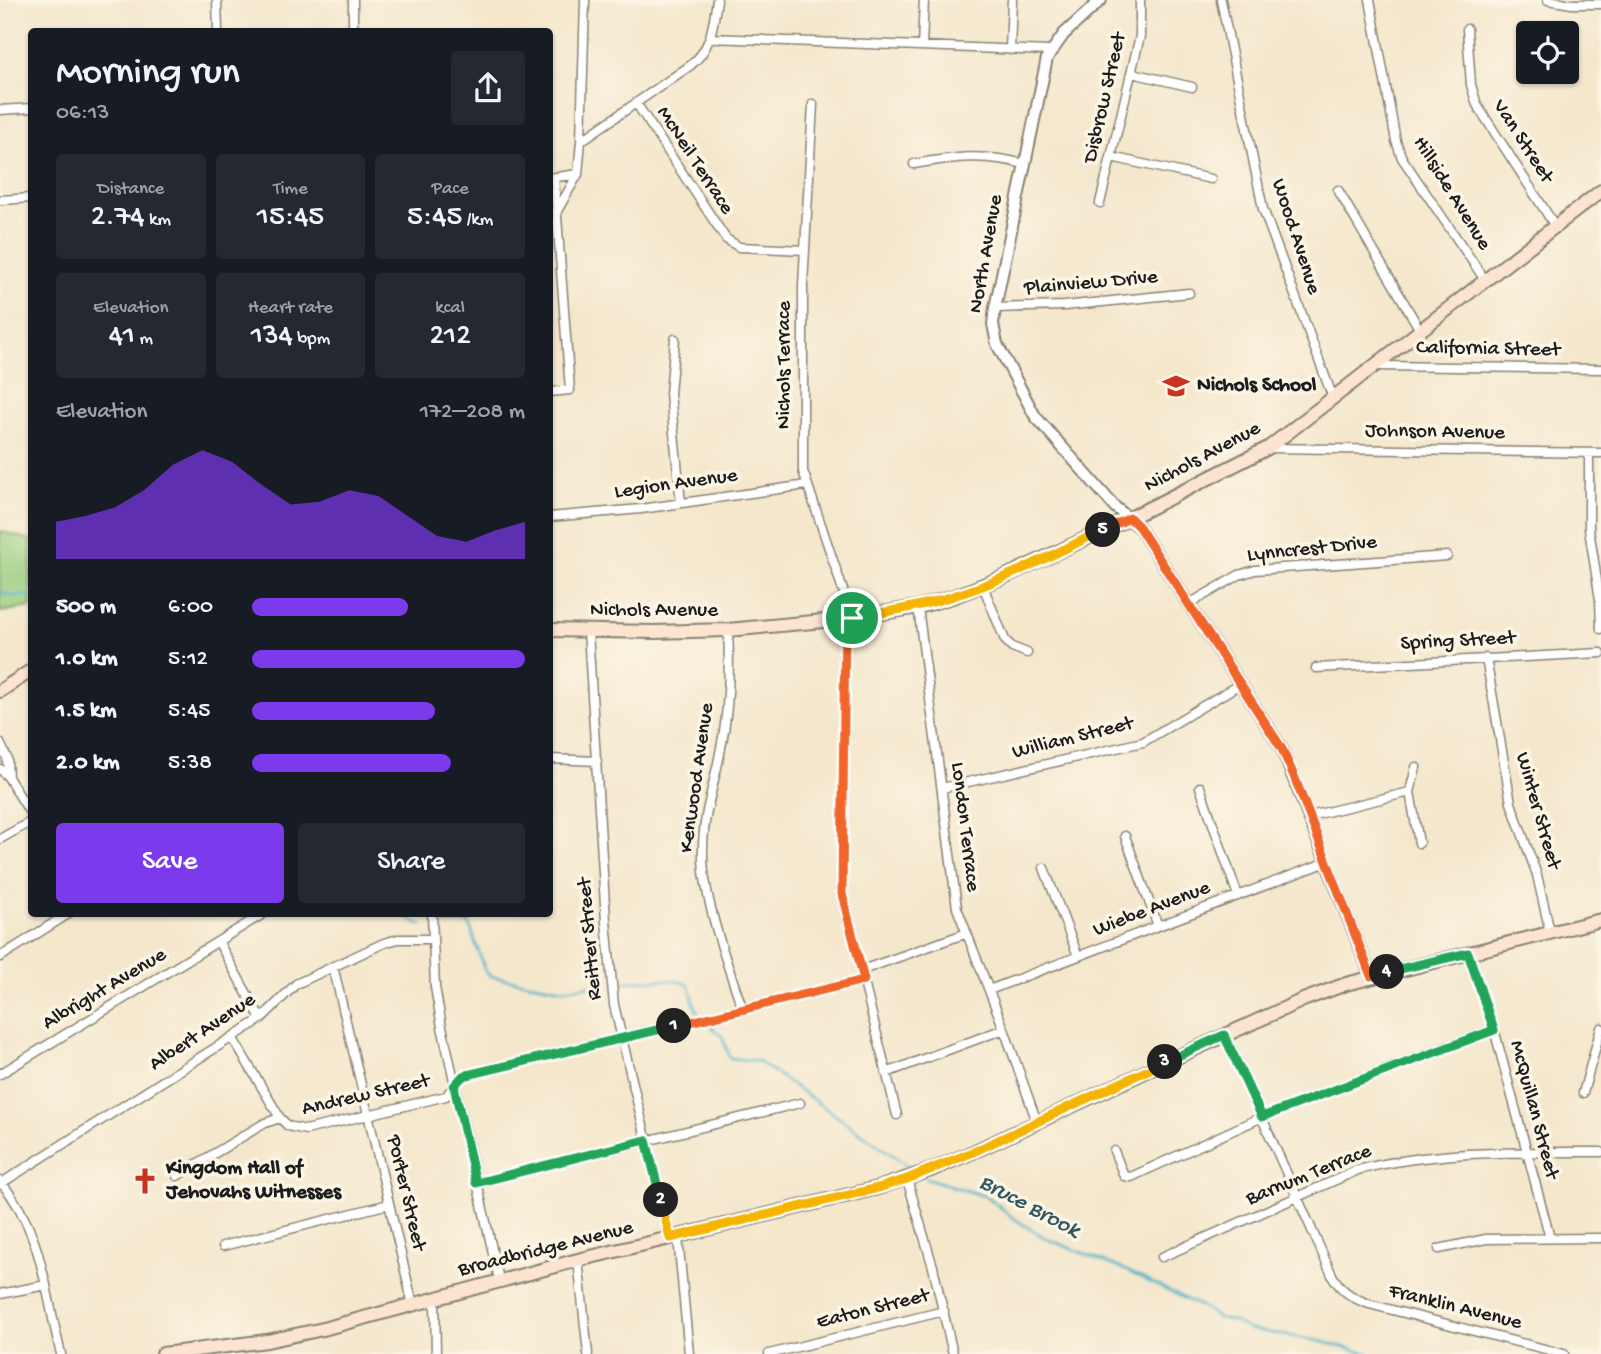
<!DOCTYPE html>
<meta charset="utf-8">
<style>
body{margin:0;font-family:"Gochi Hand",sans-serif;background:#242831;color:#f1f3f6;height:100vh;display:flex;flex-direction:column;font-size:26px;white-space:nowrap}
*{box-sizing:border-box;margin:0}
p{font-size:23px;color:#9ea1a6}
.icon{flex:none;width:38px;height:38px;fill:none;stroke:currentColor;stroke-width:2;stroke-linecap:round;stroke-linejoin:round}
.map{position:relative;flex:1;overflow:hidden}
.side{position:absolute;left:28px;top:28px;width:525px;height:889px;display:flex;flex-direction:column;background:#171b24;border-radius:7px;box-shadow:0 2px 5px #0004}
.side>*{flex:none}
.tools{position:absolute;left:1516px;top:21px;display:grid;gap:14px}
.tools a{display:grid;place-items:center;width:63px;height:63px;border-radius:7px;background:#171b24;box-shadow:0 2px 5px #0004;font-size:35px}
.pin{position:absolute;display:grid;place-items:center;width:60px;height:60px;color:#fff;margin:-30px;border:4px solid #fff;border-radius:50%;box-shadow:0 2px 7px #0007}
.km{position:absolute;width:35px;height:35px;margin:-18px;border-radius:50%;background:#222;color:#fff;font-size:19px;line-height:35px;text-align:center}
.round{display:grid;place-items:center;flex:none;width:74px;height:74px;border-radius:7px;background:#242831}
.overview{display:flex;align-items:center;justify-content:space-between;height:119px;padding:0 28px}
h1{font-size:38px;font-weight:600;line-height:52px}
.metrics{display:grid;grid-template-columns:repeat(3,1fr);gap:10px;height:119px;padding:7px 28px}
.metrics div{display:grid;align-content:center;border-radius:7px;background:#242831;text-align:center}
.metrics b{font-size:30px;font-weight:600}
.metrics small{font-size:19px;font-weight:400}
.metrics p{font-size:19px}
.chart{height:196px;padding:14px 28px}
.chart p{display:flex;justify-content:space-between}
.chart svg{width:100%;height:126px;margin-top:7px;fill:#7c3aed;opacity:.7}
.button{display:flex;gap:14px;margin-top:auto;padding:14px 28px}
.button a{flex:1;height:80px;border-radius:7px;background:#7c3aed;color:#fff;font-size:28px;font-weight:600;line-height:80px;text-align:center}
.button a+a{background:#242831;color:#f1f3f6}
ul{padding:0 28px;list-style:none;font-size:23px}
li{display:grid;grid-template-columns:112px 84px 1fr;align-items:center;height:52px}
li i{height:18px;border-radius:9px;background:#7c3aed}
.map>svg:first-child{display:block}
.green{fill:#98cc7d;stroke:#5a744c;stroke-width:2}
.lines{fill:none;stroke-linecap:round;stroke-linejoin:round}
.stream{stroke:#4bb2ca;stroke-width:2.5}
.minor-casing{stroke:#888274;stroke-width:11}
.tertiary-casing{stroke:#888274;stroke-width:14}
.secondary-casing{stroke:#888274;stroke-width:16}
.minor{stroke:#fff;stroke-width:8}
.tertiary{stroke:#fff;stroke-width:10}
.secondary{stroke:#fde4d0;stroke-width:12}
.split-1-casing{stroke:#fff;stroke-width:14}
.split-2-casing{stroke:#fff;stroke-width:14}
.split-3-casing{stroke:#fff;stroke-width:14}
.split-4-casing{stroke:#fff;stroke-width:14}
.split-5-casing{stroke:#fff;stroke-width:14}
.split-6-casing{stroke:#fff;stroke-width:14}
.split-1{stroke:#f0652b;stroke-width:9}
.split-2{stroke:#22a559;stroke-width:9}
.split-3{stroke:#f5b400;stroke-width:9}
.split-4{stroke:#22a559;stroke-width:9}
.split-5{stroke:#f0652b;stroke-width:9}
.split-6{stroke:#f5b400;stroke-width:9}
.labels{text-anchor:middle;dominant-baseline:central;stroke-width:7;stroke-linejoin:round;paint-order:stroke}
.street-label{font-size:21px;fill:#1c1c1c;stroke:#fcf5e5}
.poi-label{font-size:21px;font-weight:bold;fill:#1c1c1c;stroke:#fcf5e5;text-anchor:start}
.water-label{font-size:23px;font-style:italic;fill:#2f5862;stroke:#fcf5e5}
</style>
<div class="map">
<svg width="1601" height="1354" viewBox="0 0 1601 1354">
<rect width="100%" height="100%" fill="#fcf5e5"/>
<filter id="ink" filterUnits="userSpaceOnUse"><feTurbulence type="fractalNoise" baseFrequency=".0143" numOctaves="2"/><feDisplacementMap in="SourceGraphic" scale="14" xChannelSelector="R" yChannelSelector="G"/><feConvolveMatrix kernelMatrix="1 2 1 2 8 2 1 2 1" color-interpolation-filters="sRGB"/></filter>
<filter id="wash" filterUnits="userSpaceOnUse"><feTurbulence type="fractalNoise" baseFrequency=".00686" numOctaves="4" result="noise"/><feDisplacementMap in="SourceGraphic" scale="28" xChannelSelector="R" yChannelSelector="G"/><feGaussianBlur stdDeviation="1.57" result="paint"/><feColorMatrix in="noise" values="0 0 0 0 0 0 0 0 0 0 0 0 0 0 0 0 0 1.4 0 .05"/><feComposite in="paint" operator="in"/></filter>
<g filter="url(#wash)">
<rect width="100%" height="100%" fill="#f4e7cc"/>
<!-- green -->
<path class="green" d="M0 531 31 540V607L0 612Z"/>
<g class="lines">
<!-- stream -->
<path class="stream" d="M0 591 11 596H32
M405 914 416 923 422 925
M443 923H469L485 971 490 976 563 989 602 984
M619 983C631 981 682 976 689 986 694 995 692 1004 698 1012
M711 1026 722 1036 730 1058 758 1061 915 1171
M926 1178 988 1197 1012 1217 1045 1238 1125 1270 1202 1307 1218 1318 1233 1321 1248 1329 1319 1341 1370 1354"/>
</g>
</g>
<g filter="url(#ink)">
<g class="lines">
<!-- minor casing -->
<g class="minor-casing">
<path id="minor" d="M217 0 218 32
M1221 0 1263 209 1333 398
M1370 0 1396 141 1402 158 1485 280
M1548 0 1572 4H1601
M1467 29 1471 85 1477 105 1555 226
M353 32V0
M710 38 1050 51
M922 46 924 0
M1010 50 1012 0
M1132 73 1192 87
M636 103 726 239 739 247 805 250
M813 104 803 285V471L852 617
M0 110 32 108
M581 141 585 0
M1111 157 1211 179
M914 164C955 157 984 153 1024 164
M550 178 578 174 581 141 691 65C712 48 713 25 717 0
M1338 190 1420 330
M0 200 32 198
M1100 203 1140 36V0
M557 211 578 174
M995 308 1064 306 1189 293
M675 339 670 393 681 503
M1377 366 1601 369
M550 392 570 390 554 177
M1268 448 1601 453
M1589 453V529L1600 600 1601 629
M550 517 641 509 807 485
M983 586 1005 640 1012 647 1027 653
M1189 604 1239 575 1255 570 1447 556
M918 607 957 908 1004 1029 1037 1122
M845 619 842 894 897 1115
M728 630C730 669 729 710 721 748 715 782 703 814 703 849 701 893 728 967 743 1010
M588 631 606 921 614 1005 670 1238
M1486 658 1511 803 1537 875 1550 932
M1316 668 1601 653
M0 743 7 758 8 777
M550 759 597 761
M1416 767 1410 792 1419 843
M0 769 8 777 32 816
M1200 787 1238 896
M942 788 1143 742 1240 684
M1310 816 1410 792
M1125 836 1158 926
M0 839 32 821
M1044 868 1078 956
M432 914 435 987 442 1027 499 1280
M219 943 261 1019
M1468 952 1494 1029 1550 1238
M0 957 68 914
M333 966 413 1305
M862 970 967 933
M989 990 1327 862
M1225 1035 1332 1275C1341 1291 1352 1298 1369 1304L1564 1354
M232 1037 280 1118 288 1126 306 1130 446 1096 463 1076 864 980
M886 1073 1004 1029
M0 1074 263 914
M1583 1093 1601 1028
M1114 1151 1124 1176 1131 1177 1262 1117 1494 1029
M177 1176 265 1123 280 1118
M907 1179 933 1267 953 1354
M0 1181C43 1231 45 1292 61 1354
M476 1183 800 1103
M0 1184 261 1019 296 984 384 943 398 939H433
M678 1237 689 1354
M223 1246 389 1204
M1439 1249 1486 1239 1601 1238
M1162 1257 1358 1170C1433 1150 1523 1152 1601 1152
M578 1260 588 1354
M0 1294 46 1285
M435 1299 436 1354
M769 1354 944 1311"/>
</g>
<!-- tertiary casing -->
<g class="tertiary-casing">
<path id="tertiary" d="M1101 0 1064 34 1047 58 995 308 993 324 997 344 1035 416 1115 507 1139 527 1282 749 1371 976"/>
</g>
<!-- secondary casing -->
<g class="secondary-casing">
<path id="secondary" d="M550 630 653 632 728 630 845 619 918 607 955 596 1004 577 1130 518 1268 448 1601 191
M0 691 32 670
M163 1354 267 1341 323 1329 578 1260 878 1188 931 1170 973 1152 1177 1057 1303 1000 1346 984 1601 920"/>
</g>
<!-- minor -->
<use href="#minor" class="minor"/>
<!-- tertiary -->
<use href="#tertiary" class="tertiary"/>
<!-- secondary -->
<use href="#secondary" class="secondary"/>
</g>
</g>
<g class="lines" filter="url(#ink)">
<!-- split-1 casing -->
<g class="split-1-casing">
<path id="split-1" d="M674 1026 864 980 842 894 845 619 852 618"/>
</g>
<!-- split-2 casing -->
<g class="split-2-casing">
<path id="split-2" d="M661 1200 646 1140 476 1183 454 1086 463 1076 674 1026"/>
</g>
<!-- split-3 casing -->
<g class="split-3-casing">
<path id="split-3" d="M661 1200 670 1238 878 1188 907 1179 973 1152 1165 1062"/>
</g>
<!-- split-4 casing -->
<g class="split-4-casing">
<path id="split-4" d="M1165 1062 1224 1035 1262 1117 1494 1030 1468 953 1387 972"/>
</g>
<!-- split-5 casing -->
<g class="split-5-casing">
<path id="split-5" d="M1103 530 1130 518 1139 527 1282 749 1294 776 1371 976 1387 972"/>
</g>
<!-- split-6 casing -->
<g class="split-6-casing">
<path id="split-6" d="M852 618C886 612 920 607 953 596 1005 580 1054 554 1103 530"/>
</g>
<!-- split-1 -->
<use href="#split-1" class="split-1"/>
<!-- split-2 -->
<use href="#split-2" class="split-2"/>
<!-- split-3 -->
<use href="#split-3" class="split-3"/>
<!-- split-4 -->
<use href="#split-4" class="split-4"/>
<!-- split-5 -->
<use href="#split-5" class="split-5"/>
<!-- split-6 -->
<use href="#split-6" class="split-6"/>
</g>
<!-- icons -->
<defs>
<g id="school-bare" transform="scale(2.1)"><path d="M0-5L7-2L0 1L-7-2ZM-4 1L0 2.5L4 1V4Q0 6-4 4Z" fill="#c8321e" stroke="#fcf5e5" stroke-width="2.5" paint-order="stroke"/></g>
<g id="church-bare" transform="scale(2.1)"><path d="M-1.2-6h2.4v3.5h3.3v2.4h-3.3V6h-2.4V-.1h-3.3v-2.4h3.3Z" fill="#c8321e" stroke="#fcf5e5" stroke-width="2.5" paint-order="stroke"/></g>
</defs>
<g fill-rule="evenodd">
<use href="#school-bare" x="1176" y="386"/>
<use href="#church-bare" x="145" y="1181"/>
</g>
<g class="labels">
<!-- street labels -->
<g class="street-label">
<text transform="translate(1106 98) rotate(-77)">Disbrow Street</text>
<text transform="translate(1522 142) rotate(57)">Van Street</text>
<text transform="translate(694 161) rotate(57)">McNeil Terrace</text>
<text transform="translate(1451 194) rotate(58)">Hillside Avenue</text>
<text transform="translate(1295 237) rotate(72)">Wood Avenue</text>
<text transform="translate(987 254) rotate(-80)">North Avenue</text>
<text transform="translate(1091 284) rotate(-5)">Plainview Drive</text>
<text transform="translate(1488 350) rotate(1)">California Street</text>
<text transform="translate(785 365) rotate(-90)">Nichols Terrace</text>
<text transform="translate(1435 433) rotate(1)">Johnson Avenue</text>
<text transform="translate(1203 458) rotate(-28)">Nichols Avenue</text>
<text transform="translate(676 485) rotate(-8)">Legion Avenue</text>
<text transform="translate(1312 550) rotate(-6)">Lynncrest Drive</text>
<text x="654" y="611">Nichols Avenue</text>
<text transform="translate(1458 642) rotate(-3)">Spring Street</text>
<text transform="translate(1073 739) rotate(-14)">William Street</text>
<text transform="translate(698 778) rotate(-82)">Kenwood Avenue</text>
<text transform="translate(1537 811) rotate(74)">Winter Street</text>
<text transform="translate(964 827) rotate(83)">London Terrace</text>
<text transform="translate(1152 910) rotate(-21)">Wiebe Avenue</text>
<text transform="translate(591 939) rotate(-95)">Reitter Street</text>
<text transform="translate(105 990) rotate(-31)">Albright Avenue</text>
<text transform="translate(203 1033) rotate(-34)">Albert Avenue</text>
<text transform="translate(366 1096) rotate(-13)">Andrew Street</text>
<text transform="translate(1533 1110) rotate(75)">McQuillan Street</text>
<text transform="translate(1309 1176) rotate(-22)">Barnum Terrace</text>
<text transform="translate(405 1193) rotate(77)">Porter Street</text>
<text transform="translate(546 1250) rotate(-14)">Broadbridge Avenue</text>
<text transform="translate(1455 1308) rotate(14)">Franklin Avenue</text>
<text transform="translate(873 1310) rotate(-14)">Eaton Street</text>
</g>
<!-- poi labels -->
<g class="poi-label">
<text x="1197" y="386">Nichols School</text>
<text x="166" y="1169">Kingdom Hall of<tspan x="166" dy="24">Jehovahs Witnesses</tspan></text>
</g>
<!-- water labels -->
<g class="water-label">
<text transform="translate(1029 1207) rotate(28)">Bruce Brook</text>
</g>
</g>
</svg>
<div class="tools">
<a><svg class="icon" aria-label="locate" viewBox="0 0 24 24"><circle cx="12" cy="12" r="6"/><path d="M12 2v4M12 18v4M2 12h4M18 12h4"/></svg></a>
</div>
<div class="pin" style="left:852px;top:618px;background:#1e9e55"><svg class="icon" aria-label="arrive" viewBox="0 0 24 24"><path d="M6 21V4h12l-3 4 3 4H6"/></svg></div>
<b class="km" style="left:674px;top:1026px">1</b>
<b class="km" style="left:661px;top:1200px">2</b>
<b class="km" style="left:1165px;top:1062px">3</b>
<b class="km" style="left:1387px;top:972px">4</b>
<b class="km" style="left:1103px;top:530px">5</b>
<section class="side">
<div class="overview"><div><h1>Morning run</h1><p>06:13</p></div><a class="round"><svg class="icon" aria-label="share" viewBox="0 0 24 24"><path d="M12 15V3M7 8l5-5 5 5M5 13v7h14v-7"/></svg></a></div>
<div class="metrics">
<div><p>Distance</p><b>2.74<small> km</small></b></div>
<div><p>Time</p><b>15:45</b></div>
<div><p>Pace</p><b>5:45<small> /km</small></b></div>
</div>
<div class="metrics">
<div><p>Elevation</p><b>41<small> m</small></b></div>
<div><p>Heart rate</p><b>134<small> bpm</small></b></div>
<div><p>kcal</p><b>212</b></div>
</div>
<div class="chart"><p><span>Elevation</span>172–208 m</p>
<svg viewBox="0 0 160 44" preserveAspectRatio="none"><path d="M0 44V31L10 29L20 26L30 20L40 11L50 6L60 10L70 18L80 25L90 24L100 20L110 22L120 29L130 36L140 38L150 34L160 31V44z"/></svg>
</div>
<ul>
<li><b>500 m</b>6:00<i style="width:57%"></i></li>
<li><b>1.0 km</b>5:12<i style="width:100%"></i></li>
<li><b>1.5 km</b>5:45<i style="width:67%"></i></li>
<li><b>2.0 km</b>5:38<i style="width:73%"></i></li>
</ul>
<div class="button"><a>Save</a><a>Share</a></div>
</section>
</div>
